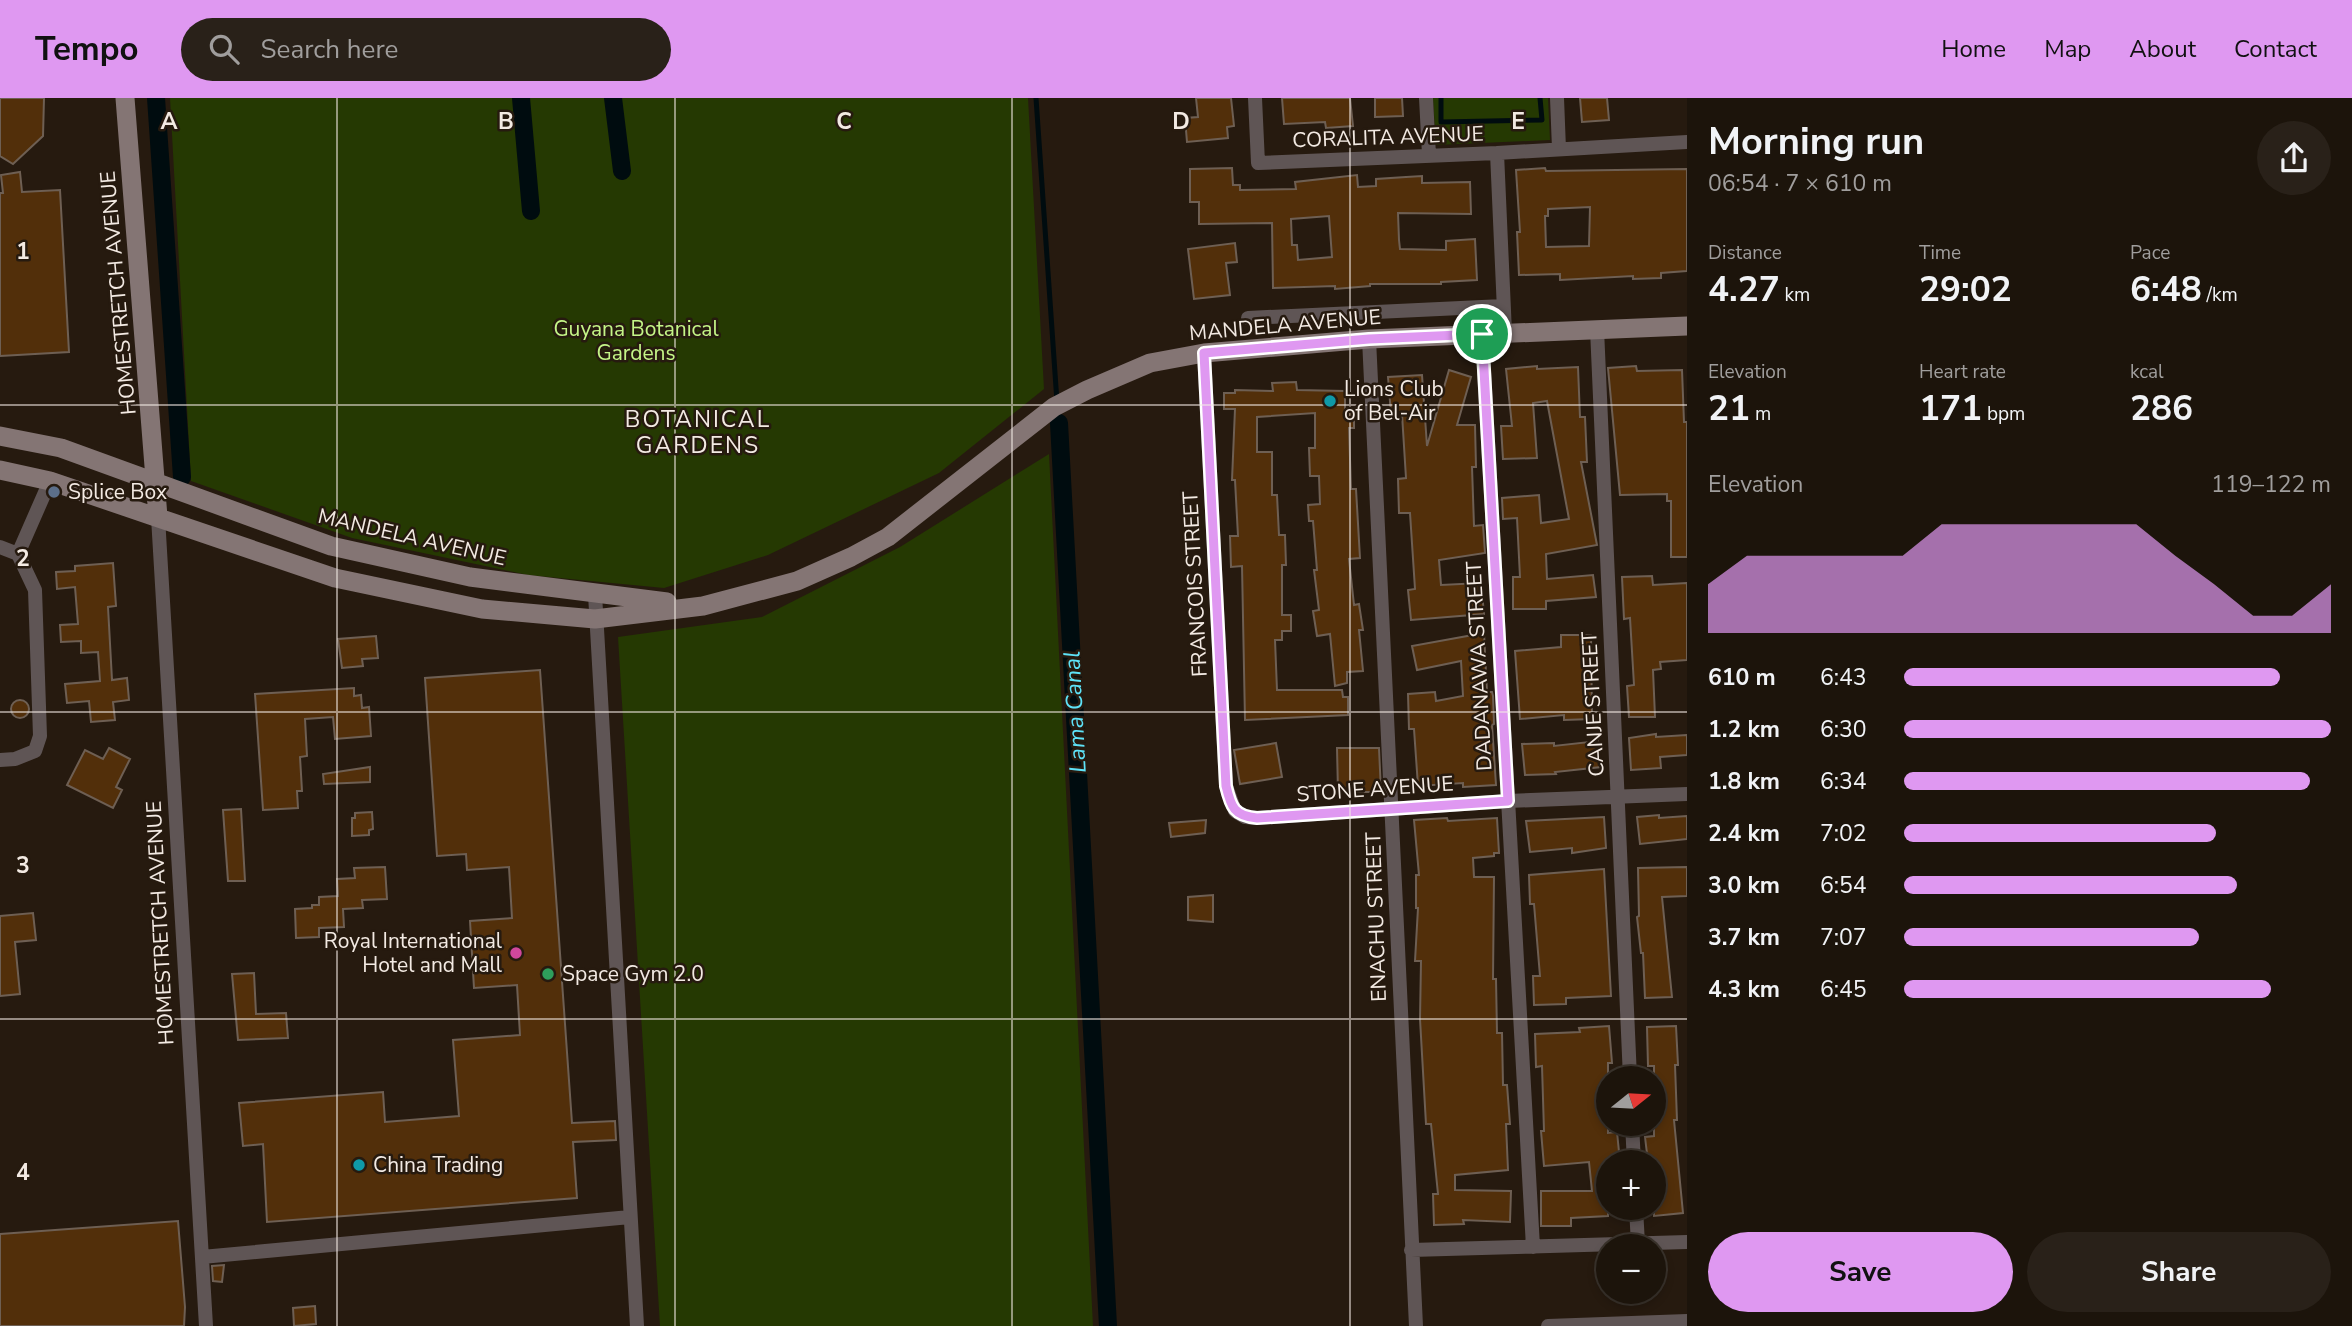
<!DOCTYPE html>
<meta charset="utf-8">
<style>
body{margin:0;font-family:"Nunito Sans",sans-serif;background:#292119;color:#f1f3f6;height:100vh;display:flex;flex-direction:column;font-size:26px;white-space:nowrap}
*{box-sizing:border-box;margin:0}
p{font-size:23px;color:#a09e9d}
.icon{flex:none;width:38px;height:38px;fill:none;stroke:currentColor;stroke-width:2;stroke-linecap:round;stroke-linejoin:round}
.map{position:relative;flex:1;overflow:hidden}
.sheet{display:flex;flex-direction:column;background:#1c140b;width:665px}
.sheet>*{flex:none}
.needle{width:46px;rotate:72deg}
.buttons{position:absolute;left:1596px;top:968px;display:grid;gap:14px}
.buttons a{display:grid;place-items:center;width:70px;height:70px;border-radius:50%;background:#1c140b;box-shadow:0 4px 10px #0003,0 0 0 2px #3a332c;font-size:35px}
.pin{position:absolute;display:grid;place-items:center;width:60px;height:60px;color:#fff;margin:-30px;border:4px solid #fff;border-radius:50%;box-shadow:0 2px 7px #0007}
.round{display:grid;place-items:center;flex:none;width:74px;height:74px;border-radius:37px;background:#292119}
.head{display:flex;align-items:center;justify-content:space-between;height:119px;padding:0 21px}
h1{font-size:38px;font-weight:700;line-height:52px}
.metrics{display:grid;grid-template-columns:repeat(3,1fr);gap:10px;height:119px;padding:7px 21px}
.metrics div{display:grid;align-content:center}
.metrics b{font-size:35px;font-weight:700}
.metrics small{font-size:19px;font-weight:400}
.metrics p{font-size:19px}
.chart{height:196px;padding:14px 21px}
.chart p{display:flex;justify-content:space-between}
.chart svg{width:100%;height:126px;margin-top:7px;fill:#df98f1;opacity:.7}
.action{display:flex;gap:14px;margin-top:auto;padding:14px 21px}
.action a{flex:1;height:80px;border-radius:42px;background:#df98f1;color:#111;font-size:28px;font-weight:700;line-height:80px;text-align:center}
.action a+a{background:#292119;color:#f1f3f6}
ul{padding:0 21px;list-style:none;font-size:23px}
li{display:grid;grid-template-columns:112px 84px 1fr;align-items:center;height:52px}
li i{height:18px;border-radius:9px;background:#df98f1}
header{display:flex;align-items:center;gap:42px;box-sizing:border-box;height:98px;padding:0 35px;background:#df98f1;color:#111}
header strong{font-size:33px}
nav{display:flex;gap:38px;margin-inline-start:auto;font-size:24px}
.search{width:490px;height:63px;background:#292119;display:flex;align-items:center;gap:18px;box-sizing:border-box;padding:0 24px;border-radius:38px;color:#a09e9d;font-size:26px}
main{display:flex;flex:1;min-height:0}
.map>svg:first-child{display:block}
.green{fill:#253902}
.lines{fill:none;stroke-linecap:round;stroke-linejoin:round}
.stream{stroke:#000c0f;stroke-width:5}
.canal{stroke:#000c0f;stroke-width:18}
.building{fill:#522f0a;stroke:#6e5f53;stroke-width:2;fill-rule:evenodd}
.street{stroke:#5f5555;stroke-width:14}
.secondary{stroke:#847574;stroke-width:19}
.route-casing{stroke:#fff;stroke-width:14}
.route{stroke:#df98f1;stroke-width:9}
.grid{fill:none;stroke:#f3eae3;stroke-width:2;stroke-opacity:0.55}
.culture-dot{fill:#0f9aa8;stroke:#261a0f;stroke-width:2.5}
.service-dot{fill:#5c6f8a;stroke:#261a0f;stroke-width:2.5}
.hotel-dot{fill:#d1479c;stroke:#261a0f;stroke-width:2.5}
.leisure-dot{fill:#2e9e5b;stroke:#261a0f;stroke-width:2.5}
.labels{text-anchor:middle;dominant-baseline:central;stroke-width:5;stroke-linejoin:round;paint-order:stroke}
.street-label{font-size:21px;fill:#f3eae3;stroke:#261a0f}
.park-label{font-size:21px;fill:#c4f587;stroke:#261a0f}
.poi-label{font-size:21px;fill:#f3eae3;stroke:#261a0f;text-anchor:start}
.neighbourhood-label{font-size:23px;letter-spacing:2px;fill:#f3eae3;stroke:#261a0f}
.water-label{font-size:23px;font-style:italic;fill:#5ee3f8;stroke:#261a0f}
.grid-label{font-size:23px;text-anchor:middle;font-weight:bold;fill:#f3eae3;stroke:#261a0f;stroke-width:5;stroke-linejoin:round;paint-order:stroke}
</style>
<header>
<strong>Tempo</strong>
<div class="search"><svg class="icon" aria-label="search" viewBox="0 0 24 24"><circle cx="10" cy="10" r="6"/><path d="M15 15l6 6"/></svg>Search here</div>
<nav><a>Home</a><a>Map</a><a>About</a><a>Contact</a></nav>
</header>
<main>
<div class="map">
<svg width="1687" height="1228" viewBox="0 0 1687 1228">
<rect width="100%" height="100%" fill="#261a0f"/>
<!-- green -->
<path class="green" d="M170 0H1028L1044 291 939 375 768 457 664 490 528 477 352 440 191 383Z
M1433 0H1548L1550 42 1436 47Z
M1049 356 1093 1228H660L618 539 762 519 900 449Z"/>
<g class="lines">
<!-- stream -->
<path class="stream" d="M1036 0 1057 304
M1441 0V24L1542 22 1540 0
M1058 314 1059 325"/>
<!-- canal -->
<path class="canal" d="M156 0 182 379
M521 0 531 113
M613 0 622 73
M1059 325 1108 1228"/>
</g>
<!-- building -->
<path class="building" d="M0 0H44L43 38 13 66 0 58Z
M1196 0H1231L1234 28 1227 29 1228 40 1187 44 1185 20 1198 19Z
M1282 0H1350L1353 28 1326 30 1325 24 1284 26Z
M1375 0H1402L1403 18 1375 19Z
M1580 0H1607L1609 22 1582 24Z
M1232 70 1233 87H1240V92L1296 91 1295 84 1357 77 1358 89 1376 88V81L1406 79 1422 78V85L1470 84 1471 116 1398 115 1399 142 1400 151 1446 152V143L1475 141 1477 182 1441 184V186H1370V188L1335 191V188L1273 190 1272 125 1199 126V104H1190V71ZM1329 118 1332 159 1298 162 1297 147H1292L1291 121Z
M1545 70 1546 73 1687 71V173L1661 175V180L1633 181V178L1560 182V176L1519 177 1517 134H1520L1516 72ZM1590 109 1589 148 1546 149 1545 118H1548V111Z
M20 74 22 94 60 92 69 254 0 258V95H3L1 77Z
M1235 145 1237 164 1226 165 1230 197 1194 201 1188 151Z
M1537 268V271L1578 269 1580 319H1585L1587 364H1581L1597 447 1546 456 1547 481 1593 477 1596 499 1546 503V511H1513V479H1520L1517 420 1503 421 1502 400 1539 397 1541 425 1569 421 1547 303 1533 305 1537 360 1503 361 1501 328H1512L1506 271Z
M1636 268 1637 273 1682 272 1684 324H1687V459H1671V403H1667V396L1620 397 1608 270Z
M1449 272 1471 279 1457 327H1475L1476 369H1472L1474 428 1483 427 1485 455 1439 462 1441 487 1481 485 1484 516 1411 522 1408 492 1415 491 1410 415H1399L1398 381 1406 380 1402 316H1391L1388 279 1422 277 1427 348Z
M1296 284 1297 292 1345 293V313H1354V330H1349L1351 391H1356L1360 460 1349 461 1354 507 1359 506 1363 532H1359L1363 573 1347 574V585L1335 588 1330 536 1317 538 1313 513 1319 512 1314 472H1317L1313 423H1309L1308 407 1320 406 1319 378H1310L1309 350H1315V315L1257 319V354H1272V397H1277L1279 437H1285L1286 467H1282V517H1291V533H1282V542H1275L1277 592H1342L1343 599H1348V617L1245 622 1242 468 1231 469 1230 438H1238L1235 382H1232L1235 311H1224V295H1235V292L1273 293 1272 285Z
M113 465 116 508 108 509 112 582 127 580 129 602 113 604 115 622 91 624 89 603 67 605 65 586 100 583 98 554 81 555V543L61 544 60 527 78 526 75 489 57 491 56 474 75 473V468Z
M1652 478 1653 487 1687 485V562L1660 564 1661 571 1653 572 1655 619H1629L1627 588 1634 587 1630 520 1624 521 1622 479Z
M1484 535 1487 594H1492L1493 598 1494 626 1492 627 1496 687 1463 689V685L1418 688 1414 631H1409L1408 596 1435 594 1436 603 1463 598 1461 563 1417 572 1412 548Z
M1561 537H1591L1592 621 1564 622V617L1520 621 1515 553 1561 549Z
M376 538 378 560 362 561 363 568 342 570 338 541Z
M540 572 572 1025 615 1023 616 1042 573 1044 577 1100 267 1124 263 1046 243 1048 239 1005 383 994 385 1024 459 1018 453 942 520 937 517 887 474 890 470 823 512 820 509 769 467 772 466 756 437 758 425 580Z
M354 590V598L361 597 362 610 369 609 371 638 335 641 333 619 305 621 307 658 300 659 302 693H297L298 710 263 712 255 596Z
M11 611a9 9 0 1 1 18 0a9 9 0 1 1-18 0Z
M1656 636V639L1687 637V657L1660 659 1661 670 1631 672 1629 640Z
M1598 643 1601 669 1555 674 1556 676 1525 677 1522 646 1554 645V648Z
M1276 645 1282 679 1240 686 1234 652Z
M109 650 130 661 116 689 122 692 113 710 67 687 85 652 103 661Z
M1337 650H1379L1381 694H1338Z
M370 669V684L324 686 323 676Z
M241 711 245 783H228L223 712Z
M372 714 373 731 369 732V737L352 738V720H355V715Z
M1659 717V720L1687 718V741L1640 746 1637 719Z
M1604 719 1606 750 1572 755V750L1530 754 1526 723Z
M1447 720 1448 723 1497 720 1499 755H1494V758L1473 760 1474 779H1494L1493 881H1496L1497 935H1502L1503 987H1507L1510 1026H1506L1508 1072 1455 1077V1092L1511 1093 1510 1124 1463 1122 1464 1126 1434 1127 1433 1096H1438L1431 1026H1426L1420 921 1421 863H1415L1418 810H1416V777H1419L1414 722Z
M1206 722 1205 735 1171 739 1169 725Z
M385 769 387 801 362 802 363 810 343 811 344 829 319 830V839L296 840 295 811 312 810V807H319V799L338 798 337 781 355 780 354 770Z
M1687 769V798L1662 799 1672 899 1645 900 1643 855H1641L1637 819 1639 818 1638 770Z
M1604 771 1611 898 1566 900V906L1534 907 1533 878H1540L1534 806H1530L1529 777Z
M1213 797V824L1188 822V799Z
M33 815 36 842 15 844 20 896 0 898V818Z
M254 875 256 916 286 915 288 940 238 942 232 876Z
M1609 928 1612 965H1608V1035L1617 1034 1620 1064H1608V1118L1571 1120V1128H1541V1093H1592L1589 1064 1544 1068 1541 1033H1544L1542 968 1536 969 1535 936 1580 934 1579 930Z
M1676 928 1678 967H1675L1677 1022H1674L1683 1115 1654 1118V1064H1648L1645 1039 1654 1038V968H1648L1647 929Z
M178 1123 185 1209 184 1228H0V1136Z
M224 1167 222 1184 213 1183 212 1168Z
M315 1208 316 1226 294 1228 293 1210Z"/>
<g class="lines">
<!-- street -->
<path class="street" d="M1255 0 1258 65 1497 55 1687 44
M1426 0 1429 57
M1557 0 1559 51
M1497 55 1505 235
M1248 220 1503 208
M1597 231 1630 980
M1482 236 1533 1149
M1369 241 1416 1228
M1204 255 1226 688 1235 713 1245 719 1257 720 1508 703 1687 696
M158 419 206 1228
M0 449 18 456 35 492 40 638 35 653 15 661 0 662
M18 456 50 383
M595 496 637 1228
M1632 1026 1634 1064
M1636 1110 1638 1146
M1411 1152 1687 1144
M202 1159 630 1119
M1548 1228 1687 1223"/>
<!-- secondary -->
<path class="secondary" d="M125 0 158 419
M0 338 61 350 331 448 470 479 667 504
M0 372 50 383 335 480 482 511 595 521 703 508 797 483 851 459 888 439 1054 309 1087 292 1150 265 1204 255 1369 241 1687 228"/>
</g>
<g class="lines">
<!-- route casing -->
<g class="route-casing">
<path id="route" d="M1482 236 1508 703 1257 720C1234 718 1231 709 1226 688L1204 255 1369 241Z"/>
</g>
<!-- route -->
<use href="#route" class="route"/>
</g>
<!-- grid -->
<path class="grid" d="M337 0V1228M675 0V1228M1012 0V1228M1350 0V1228M0 307H1687M0 614H1687M0 921H1687"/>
<!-- markers -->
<g class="culture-dot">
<circle cx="1330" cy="303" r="7"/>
<circle cx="359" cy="1067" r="7"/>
</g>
<circle class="service-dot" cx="54" cy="394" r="7"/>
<circle class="hotel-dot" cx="516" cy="855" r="7"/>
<circle class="leisure-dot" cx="548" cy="876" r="7"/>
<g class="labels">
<!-- street labels -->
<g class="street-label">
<text transform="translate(1388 39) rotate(-2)">CORALITA AVENUE</text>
<text transform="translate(118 195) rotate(-95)">HOMESTRETCH AVENUE</text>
<text transform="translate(1285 227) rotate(-5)">MANDELA AVENUE</text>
<text transform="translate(412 439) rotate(13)">MANDELA AVENUE</text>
<text transform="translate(1195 486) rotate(-93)">FRANCOIS STREET</text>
<text transform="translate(1479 568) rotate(-93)">DADANAWA STREET</text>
<text transform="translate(1593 606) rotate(-93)">CANJE STREET</text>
<text transform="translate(1375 691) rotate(-4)">STONE AVENUE</text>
<text transform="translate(1376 819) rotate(-92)">ENACHU STREET</text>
<text transform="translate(160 825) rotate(-93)">HOMESTRETCH AVENUE</text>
</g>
<!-- park labels -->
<g class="park-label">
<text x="636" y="231">Guyana Botanical<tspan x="636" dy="24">Gardens</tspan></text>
</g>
<!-- poi labels -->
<g class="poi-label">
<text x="1344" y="291">Lions Club<tspan x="1344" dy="24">of Bel-Air</tspan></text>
<text x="68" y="394">Splice Box</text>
<text x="502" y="843" text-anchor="end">Royal International<tspan x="502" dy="24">Hotel and Mall</tspan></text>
<text x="562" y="876">Space Gym 2.0</text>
<text x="373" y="1067">China Trading</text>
</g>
<!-- neighbourhood labels -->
<g class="neighbourhood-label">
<text x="698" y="321">BOTANICAL<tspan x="698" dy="26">GARDENS</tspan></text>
</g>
<!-- water labels -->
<g class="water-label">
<text transform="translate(1075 614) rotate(-93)">Lama Canal</text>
</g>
</g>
<g class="grid-label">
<text x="169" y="31">A</text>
<text x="506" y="31">B</text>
<text x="844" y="31">C</text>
<text x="1181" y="31">D</text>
<text x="1518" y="31">E</text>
<text x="23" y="161">1</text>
<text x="23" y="468">2</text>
<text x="23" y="775">3</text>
<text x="23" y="1082">4</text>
</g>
</svg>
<div class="buttons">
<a><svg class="needle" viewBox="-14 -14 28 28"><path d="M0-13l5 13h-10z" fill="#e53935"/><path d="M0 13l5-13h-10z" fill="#a09e9d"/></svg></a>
<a>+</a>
<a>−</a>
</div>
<div class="pin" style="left:1482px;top:236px;background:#1e9e55"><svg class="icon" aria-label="arrive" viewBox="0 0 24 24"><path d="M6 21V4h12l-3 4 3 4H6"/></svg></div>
</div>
<section class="sheet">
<div class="head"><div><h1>Morning run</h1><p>06:54 · 7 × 610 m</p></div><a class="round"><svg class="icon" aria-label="share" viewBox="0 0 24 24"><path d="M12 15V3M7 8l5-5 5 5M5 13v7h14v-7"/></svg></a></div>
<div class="metrics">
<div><p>Distance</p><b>4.27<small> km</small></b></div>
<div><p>Time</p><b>29:02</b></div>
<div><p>Pace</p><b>6:48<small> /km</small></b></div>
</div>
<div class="metrics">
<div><p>Elevation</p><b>21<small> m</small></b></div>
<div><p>Heart rate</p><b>171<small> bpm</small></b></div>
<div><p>kcal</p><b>286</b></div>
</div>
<div class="chart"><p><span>Elevation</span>119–122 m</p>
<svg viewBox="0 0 160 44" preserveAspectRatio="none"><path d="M0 44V27L10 17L20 17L30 17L40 17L50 17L60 6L70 6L80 6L90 6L100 6L110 6L120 17L130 27L140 38L150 38L160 27V44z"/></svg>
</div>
<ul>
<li><b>610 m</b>6:43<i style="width:88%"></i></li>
<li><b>1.2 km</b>6:30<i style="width:100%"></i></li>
<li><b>1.8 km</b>6:34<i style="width:95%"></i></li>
<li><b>2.4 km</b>7:02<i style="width:73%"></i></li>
<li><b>3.0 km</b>6:54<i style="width:78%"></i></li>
<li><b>3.7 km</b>7:07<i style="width:69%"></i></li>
<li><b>4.3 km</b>6:45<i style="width:86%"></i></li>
</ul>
<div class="action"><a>Save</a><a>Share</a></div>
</section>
</main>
